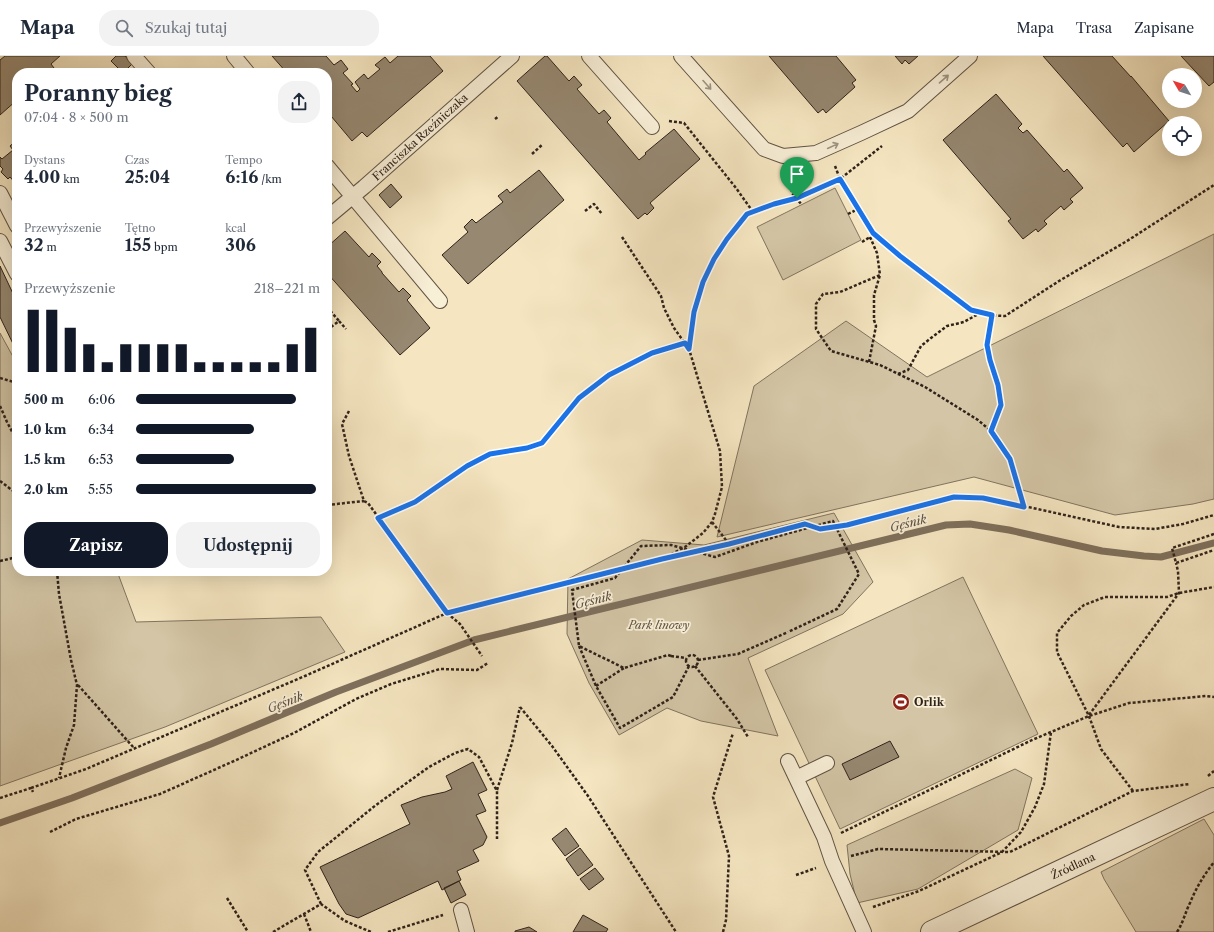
<!DOCTYPE html>
<html lang="pl">
<meta charset="utf-8">
<style>
body{margin:0;font-family:"Libre Caslon Text",serif;background:#f2f2f3;color:#1f2937;height:100vh;display:flex;flex-direction:column;font-size:15px;white-space:nowrap}
*{box-sizing:border-box;margin:0}
p{font-size:13px;color:#747a83}
.icon{flex:none;width:22px;height:22px;fill:none;stroke:currentColor;stroke-width:2;stroke-linecap:round;stroke-linejoin:round}
.map{position:relative;flex:1;overflow:hidden}
.panel{position:absolute;left:12px;top:12px;width:320px;height:508px;display:flex;flex-direction:column;background:#fff;border-radius:16px;box-shadow:0 4px 16px #0002}
.panel>*{flex:none}
.needle{width:26px;rotate:309deg}
.tools{position:absolute;left:1162px;top:12px;display:grid;gap:8px}
.tools a{display:grid;place-items:center;width:40px;height:40px;border-radius:50%;background:#fff;box-shadow:0 4px 16px #0002;font-size:20px}
.pin{position:absolute;display:grid;place-items:center;width:34px;height:34px;color:#fff;margin:-41px -17px;border-radius:50% 50% 50% 0;rotate:-45deg;box-shadow:0 0 4px #0007}
.pin .icon{rotate:45deg}
.round{display:grid;place-items:center;flex:none;width:42px;height:42px;border-radius:16px;background:#f2f2f3}
.overview{display:flex;align-items:center;justify-content:space-between;height:68px;padding:0 12px}
h1{font-size:22px;font-weight:800;line-height:30px}
.stats{display:grid;grid-template-columns:repeat(3,1fr);gap:6px;height:68px;padding:4px 12px}
.stats div{display:grid;align-content:center}
.stats b{font-size:17px;font-weight:800}
.stats small{font-size:11px;font-weight:400}
.stats p{font-size:11px}
.chart{height:112px;padding:8px 12px}
.chart p{display:flex;justify-content:space-between}
.chart svg{width:100%;height:72px;margin-top:4px;stroke:#111827;stroke-width:6}
.primary-button{display:flex;gap:8px;margin-top:auto;padding:8px 12px}
.primary-button a{flex:1;height:46px;border-radius:16px;background:#111827;color:#fff;font-size:16px;font-weight:800;line-height:46px;text-align:center}
.primary-button a+a{background:#f2f2f3;color:#1f2937}
ul{padding:0 12px;list-style:none;font-size:13px}
li{display:grid;grid-template-columns:64px 48px 1fr;align-items:center;height:30px}
li i{height:10px;border-radius:5px;background:#111827}
header{display:flex;align-items:center;gap:24px;box-sizing:border-box;height:56px;padding:0 20px;background:#fff;border-bottom:1px solid #e0e1e3}
header strong{font-size:19px}
nav{display:flex;gap:22px;margin-inline-start:auto;font-size:14px}
.search{width:280px;height:36px;background:#f2f2f3;display:flex;align-items:center;gap:10px;box-sizing:border-box;padding:0 14px;border-radius:16px;color:#747a83;font-size:15px}
.map>svg:first-child{display:block}
.green{fill:#d3c5a5;stroke:#817460}
.lines{fill:none;stroke-linecap:round;stroke-linejoin:round}
.stream{stroke:#7e6f5c;stroke-width:7}
.building{fill:#968871;stroke:#2f221a}
.lane-casing{stroke:#605344;stroke-width:16}
.street-casing{stroke:#605344;stroke-width:24}
.path{stroke:#2f221a;stroke-width:2.5;stroke-dasharray:3 2;stroke-linecap:butt}
.lane{stroke:#f8efd7;stroke-width:14}
.street{stroke:#f8efd7;stroke-width:22}
.path-bridge{stroke:#2f221a;stroke-width:2.5;stroke-dasharray:3 2;stroke-linecap:butt}
.oneway{stroke:#9e9382}
.route-casing{stroke:#fff;stroke-width:8}
.route{stroke:#1a73e8;stroke-width:5}
.labels{text-anchor:middle;dominant-baseline:central;stroke-width:3.5;stroke-linejoin:round;paint-order:stroke}
.street-label{font-size:11px;fill:#2f221a;stroke:#f8efd7}
.park-label{font-size:11px;font-style:italic;fill:#605344;stroke:#f8efd7}
.poi-label{font-size:11px;font-weight:bold;fill:#2f221a;stroke:#f8efd7;text-anchor:start}
.water-label{font-size:12px;font-style:italic;fill:#5d4f40;stroke:#f8efd7}
</style>
<header>
<strong>Mapa</strong>
<div class="search"><svg class="icon" aria-label="search" viewBox="0 0 24 24"><circle cx="10" cy="10" r="6"/><path d="M15 15l6 6"/></svg>Szukaj tutaj</div>
<nav><a>Mapa</a><a>Trasa</a><a>Zapisane</a></nav>
</header>
<div class="map">
<svg width="1214" height="876" viewBox="0 0 1214 876">
<rect width="100%" height="100%" fill="#f5e6c1"/>
<filter id="stains"><feTurbulence type="fractalNoise" baseFrequency=".005" numOctaves="4"/><feColorMatrix values="0 0 0 0 .2 0 0 0 0 .09 0 0 0 0 .02 0 0 0 .5 -.17"/></filter>
<radialGradient id="worn" r=".72"><stop offset=".6" stop-color="#630" stop-opacity="0"/><stop offset="1" stop-color="#630" stop-opacity=".3"/></radialGradient>
<!-- green -->
<path class="green" d="M835 132 861 184 783 224 757 171Z
M1214 178V443L1193 448 1115 459 974 421 717 481 754 330 846 265 927 321Z
M0 277 17 308V515H117L136 566 321 561 345 596 165 671 0 730Z
M834 457 873 526 843 558 748 602 778 680 701 665 667 652 619 679 589 627 567 578 568 523 642 484 704 489Z
M963 521 1038 678 840 773 765 614Z
M1015 713 1032 722 1018 774 918 833 857 847 850 818 847 789Z
M1204 763 1214 779V876H1136L1104 823 1101 816Z"/>
<g class="lines">
<!-- stream -->
<path class="stream" d="M0 767 72 742 211 688 336 636 474 584 946 469 970 468 1009 474 1102 495 1144 500 1161 501 1214 487"/>
</g>
<!-- building -->
<path class="building" d="M5 0H60L51 8 54 12 48 17H17V44L0 59V4Z
M116 0H125L132 8 123 17 111 5Z
M272 0H326L334 9 341 4 348 13 343 17 353 28 351 29 357 36 360 33 355 26 364 18 368 23 380 13 375 9 385 1 390 7 398 0H430L443 15 367 81 362 76 352 85 331 60 327 64V17H287Z
M545 0H547L569 25 574 20 582 29 577 33 599 58 604 54 611 62 607 66 639 104 646 98 645 97 674 73 700 103 650 147 654 152 647 159 645 157 638 163 517 25Z
M769 0H836L856 24 852 27 855 31 826 57 823 53 818 57Z
M895 0H918L909 8 905 4 902 8Z
M1043 0H1112L1131 21V20L1169 65 1134 96 1127 87 1123 91Z
M1181 0H1214V26L1209 30Z
M996 38 1022 68 1018 72 1023 77 1027 74 1064 116 1067 113 1083 132 1070 143 1073 146 1064 154 1061 150 1044 165 1047 168 1038 176 1036 173 1023 183 1008 165 1011 163 943 84Z
M17 84V129L10 121 8 123 1 116 3 113 0 110V101L2 103 13 94 10 90Z
M539 114 564 144 468 228 442 199 468 176 464 171 472 163 476 167 503 146 498 140 507 133 510 137Z
M391 128 402 141 390 152 379 139Z
M345 175 369 201 372 197 381 206 377 210 382 216V217L399 236 403 232 411 240 407 244 430 272 400 299 327 217V191Z
M0 210 17 246V296L0 261Z
M890 685 899 701 850 724 842 708Z
M473 706 487 734 478 738 486 755 476 759 487 781 483 789 473 794 479 805 457 815 461 824 442 834 438 825 358 862 346 858 339 848 320 811 410 768 401 749 422 741 445 736 452 733 446 720Z
M566 772 579 790 565 800 552 783Z
M580 792 593 809 578 820 566 803Z
M595 812 604 823 589 834 580 823Z
M459 825 466 839 451 847 444 832Z
M583 859 608 873 606 876H573Z
M529 871 537 876H515V875Z"/>
<g class="lines">
<!-- lane casing -->
<g class="lane-casing">
<path id="lane" d="M134 0 149 17
M234 0 248 17
M589 0 652 71
M681 0 764 93 783 100 816 97 861 77 908 55 970 0
M327 110 440 245
M0 137 17 170
M327 162 364 131 512 0
M0 185 17 218
M788 705 824 781 832 805 864 876
M796 722 827 707
M461 854 467 876"/>
</g>
<!-- street casing -->
<g class="street-casing">
<path id="street" d="M932 876 1214 743"/>
</g>
<!-- path -->
<path class="path" d="M495 63 499 60
M669 65 684 67 736 132 753 156
M532 98 543 88
M835 110 840 123 873 177 900 200 971 254 985 259 1005 260 1059 225 1127 185 1214 129
M788 118 792 137 802 149
M585 155 594 148 602 158
M848 158 858 153
M873 177 870 181 877 197 880 219 840 236 823 238 816 248V273L831 295 880 309 925 331 978 364 992 376 1010 403 1024 451
M622 181 661 240 664 252 674 272 689 293 720 395 722 431 715 458 712 466 703 477 685 491 666 501
M862 186 870 181
M327 251 339 265
M331 271 339 265 346 273
M689 292 694 256 703 226 714 203 727 183 747 158 774 148 797 142 840 123 882 90
M869 306 876 270 874 264V239L880 219
M898 318 908 314 921 290 931 282 947 270 964 266 980 257
M0 322 17 327
M0 350 7 366 17 385
M349 355 342 368 349 400 364 445 368 447 447 557 460 568 482 600
M991 375 1001 349 998 329 990 304 987 289 992 259
M0 425 17 438
M327 449 364 445
M378 462 415 446 467 410 490 398 527 392 542 387 579 342 609 319 652 297 685 287
M712 466 729 488
M1214 478 1172 492 1176 507 1214 494
M0 505 17 501
M57 515 59 538 71 604 77 629 74 669 66 692 59 722
M579 590 596 630 620 672 673 641 689 610
M686 605a6 6 0 1 1 12 0a6 6 0 1 1-12 0Z
M671 600 686 602
M698 604 738 598 788 576
M695 610 737 663 748 681
M78 629 134 692
M596 630 624 612
M520 651 552 690 588 740 676 876
M1089 659 1179 537 1178 515 1176 507
M1208 720 1214 715
M31 732 86 713 305 620 447 557 662 503 729 488 805 468 820 473 847 469 953 441H983L1119 471 1155 473 1183 468 1214 459
M497 734 512 687 520 651
M1133 735 1101 693 1089 660 1057 596V577L1071 560 1084 549 1105 541H1167L1179 537 1214 531
M0 742 31 732 33 736
M50 776 76 763 160 738 234 705 294 677 356 643 391 628 440 613 477 614 488 607
M841 777 1032 684 1089 660 1129 647 1206 640 1214 641
M851 800 878 793 1010 796 1133 735 1190 728
M796 819 816 812
M227 842 248 876
M321 848 305 814 318 796 376 749 429 711 455 697 468 693 479 701 497 735V783
M873 851 919 835 1002 796 1021 776 1035 751 1044 728 1051 676
M304 858 311 876
M273 876 321 848 345 865 371 876
M388 876 443 859
M723 876 726 864 729 800 713 741 733 677
M1177 876C1183 867 1185 857 1190 847 1196 832 1204 819 1214 806"/>
<!-- lane -->
<use href="#lane" class="lane"/>
<!-- street -->
<use href="#street" class="street"/>
<!-- path-bridge -->
<path class="path-bridge" d="M671 600 668 599 624 612 579 590 572 534 615 522 641 490 671 489 715 501 757 486 833 465 859 518 837 553 788 576"/>
</g>
<!-- one-way arrows -->
<defs><path id="oneway-shaft" d="M-6 0H5M1.5-3L5.5 0L1.5 3" fill="none" stroke-width="1.6" stroke-linecap="round" stroke-linejoin="round"/></defs>
<g class="oneway">
<use href="#oneway-shaft" transform="translate(944 23) rotate(-41)"/>
<use href="#oneway-shaft" transform="translate(707 29) rotate(48)"/>
<use href="#oneway-shaft" transform="translate(833 90) rotate(-25)"/>
</g>
<g class="lines">
<!-- route casing -->
<g class="route-casing">
<path id="route" d="M840 123 873 177 900 200 971 254 992 259 987 289 990 304 998 329 1001 349 991 375 1010 403 1024 451 983 442 954 441 847 469 820 473 805 468 729 488 662 503 447 557 378 462 415 446 467 410 490 398 527 392 542 387 579 342 609 319 652 297 685 287 689 293 694 256 703 226 714 203 727 183 747 158 774 148 797 142Z"/>
</g>
<!-- route -->
<use href="#route" class="route"/>
</g>
<!-- icons -->
<defs>
<g id="stadium-disc" transform="scale(0.9)"><circle r="9.5" fill="#8f2418" stroke="#f8efd7"/><path d="M0-5a6.5 5 0 1 0 0 10a6.5 5 0 1 0 0-10ZM-3.5-1.8h7v3.6h-7Z" fill="#fff"/></g>
</defs>
<g fill-rule="evenodd">
<use href="#stadium-disc" x="901" y="646"/>
</g>
<g class="labels">
<!-- street labels -->
<g class="street-label">
<text transform="translate(420 81) rotate(-42)">Franciszka Rzeźniczaka</text>
<text transform="translate(1073 810) rotate(-25)">Źródlana</text>
</g>
<!-- park labels -->
<g class="park-label">
<text x="659" y="569">Park linowy</text>
</g>
<!-- poi labels -->
<g class="poi-label">
<text x="914" y="646">Orlik</text>
</g>
<!-- water labels -->
<g class="water-label">
<text transform="translate(908 467) rotate(-14)">Gęśnik</text>
<text transform="translate(593 544) rotate(-14)">Gęśnik</text>
<text transform="translate(285 646) rotate(-21)">Gęśnik</text>
</g>
</g>
<rect width="100%" height="100%" filter="url(#stains)"/>
<rect width="100%" height="100%" fill="url(#worn)"/>
</svg>
<div class="tools">
<a><svg class="needle" viewBox="-14 -14 28 28"><path d="M0-13l5 13h-10z" fill="#e53935"/><path d="M0 13l5-13h-10z" fill="#747a83"/></svg></a>
<a><svg class="icon" aria-label="locate" viewBox="0 0 24 24"><circle cx="12" cy="12" r="6"/><path d="M12 2v4M12 18v4M2 12h4M18 12h4"/></svg></a>
</div>
<div class="pin" style="left:797px;top:142px;background:#1e9e55"><svg class="icon" aria-label="arrive" viewBox="0 0 24 24"><path d="M6 21V4h12l-3 4 3 4H6"/></svg></div>
<section class="panel">
<div class="overview"><div><h1>Poranny bieg</h1><p>07:04 · 8 × 500 m</p></div><a class="round"><svg class="icon" aria-label="share" viewBox="0 0 24 24"><path d="M12 15V3M7 8l5-5 5 5M5 13v7h14v-7"/></svg></a></div>
<div class="stats">
<div><p>Dystans</p><b>4.00<small> km</small></b></div>
<div><p>Czas</p><b>25:04</b></div>
<div><p>Tempo</p><b>6:16<small> /km</small></b></div>
</div>
<div class="stats">
<div><p>Przewyższenie</p><b>32<small> m</small></b></div>
<div><p>Tętno</p><b>155<small> bpm</small></b></div>
<div><p>kcal</p><b>306</b></div>
</div>
<div class="chart"><p><span>Przewyższenie</span>218–221 m</p>
<svg viewBox="0 0 160 44" preserveAspectRatio="none"><path d="M5 44V6M15 44V6M25 44V17M35 44V27M45 44V38M55 44V27M65 44V27M75 44V27M85 44V27M95 44V38M105 44V38M115 44V38M125 44V38M135 44V38M145 44V27M155 44V17"/></svg>
</div>
<ul>
<li><b>500 m</b>6:06<i style="width:87%"></i></li>
<li><b>1.0 km</b>6:34<i style="width:64%"></i></li>
<li><b>1.5 km</b>6:53<i style="width:53%"></i></li>
<li><b>2.0 km</b>5:55<i style="width:98%"></i></li>
</ul>
<div class="primary-button"><a>Zapisz</a><a>Udostępnij</a></div>
</section>
</div>
